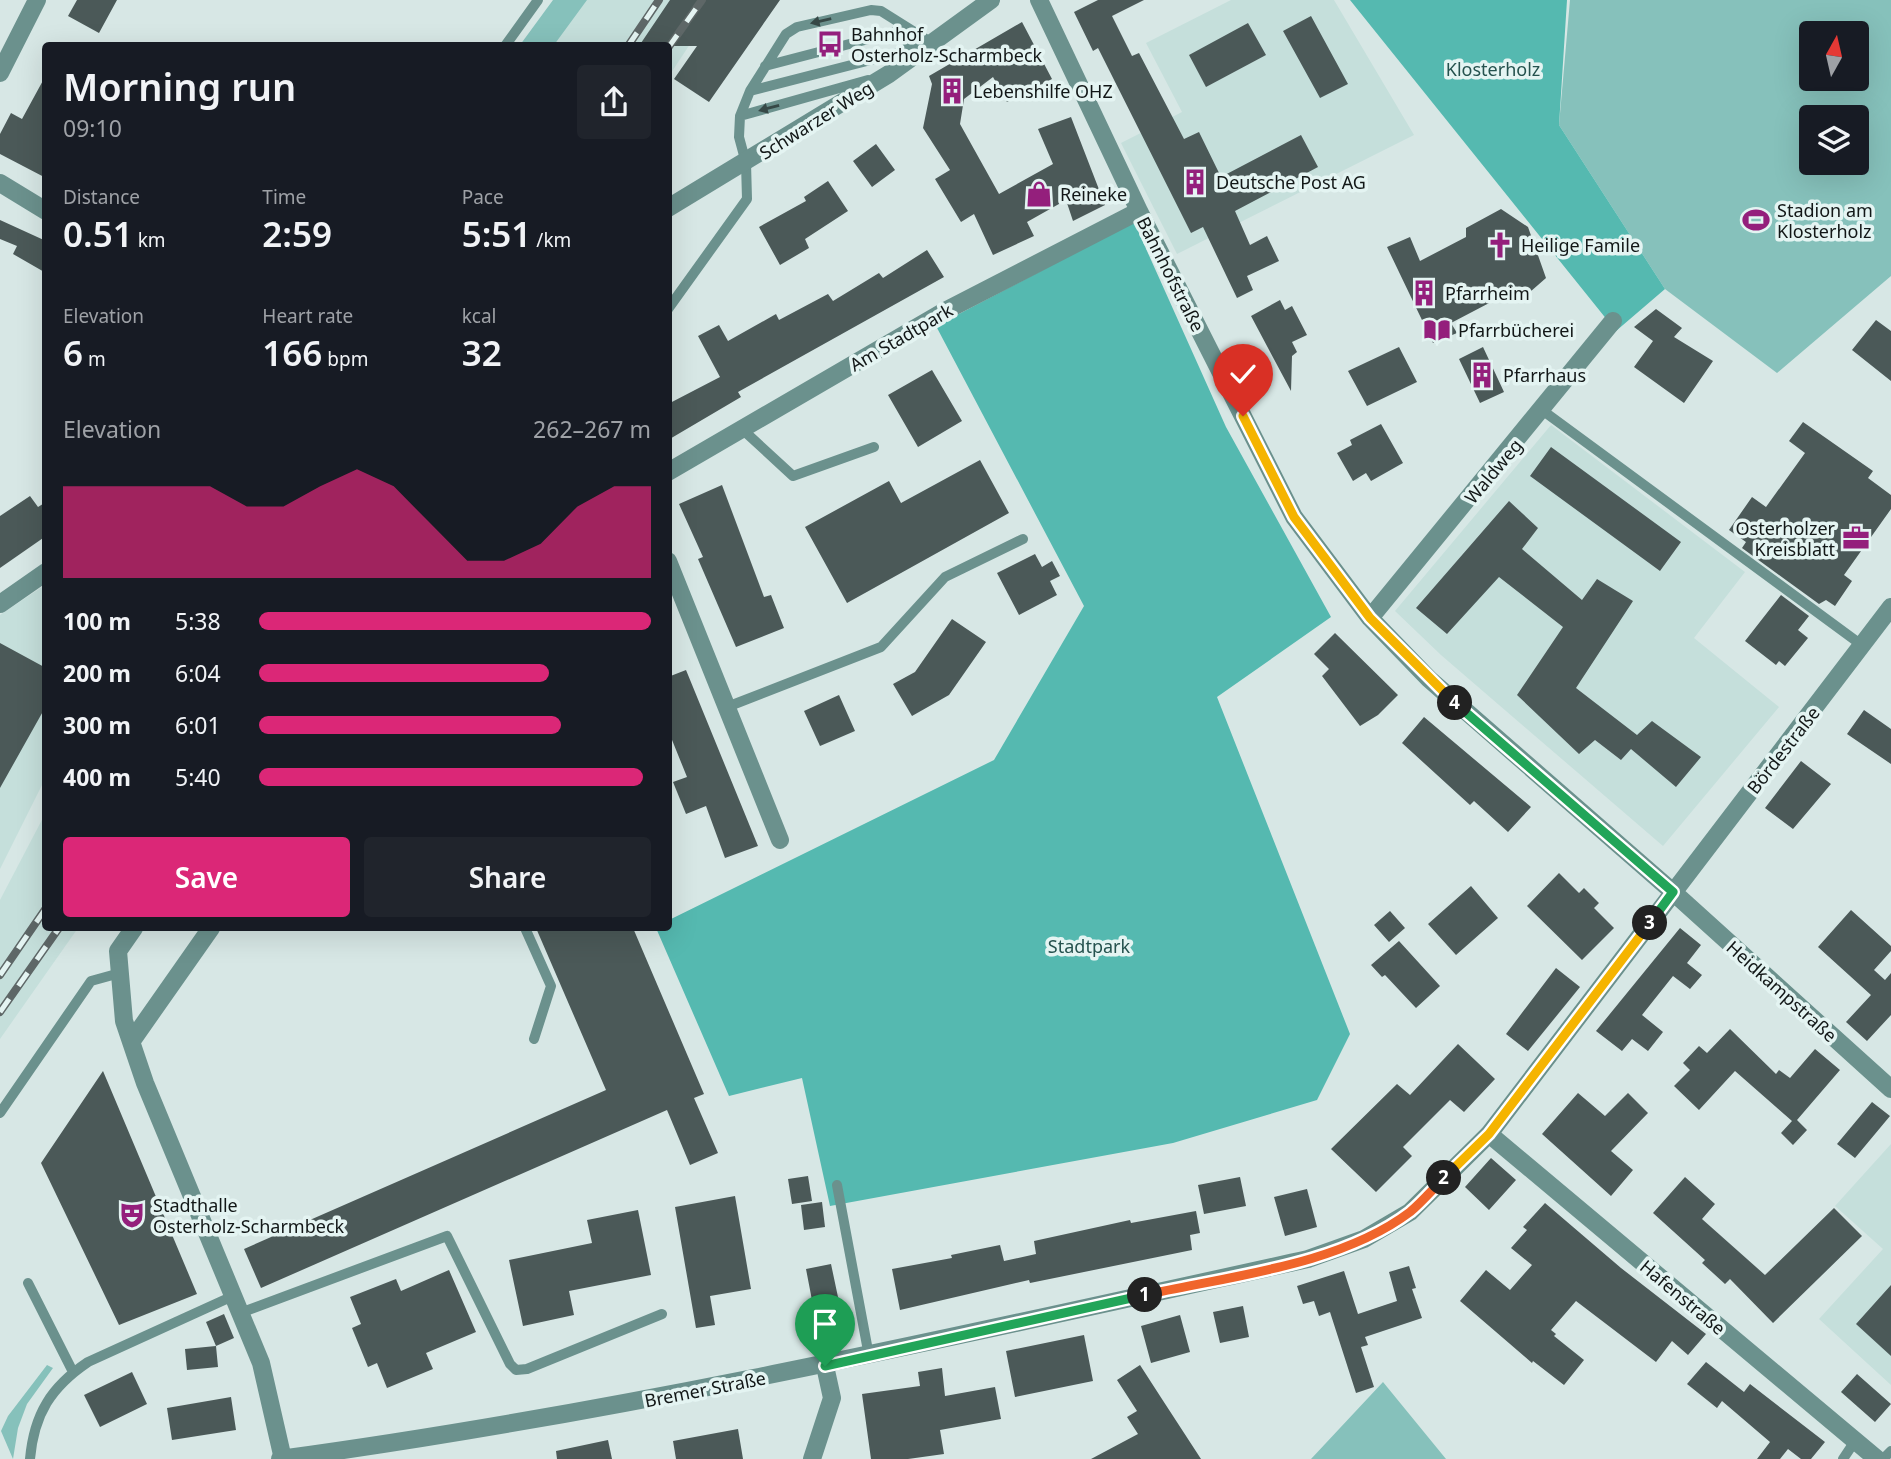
<!DOCTYPE html>
<meta charset="utf-8">
<style>
body{margin:0;font-family:"Noto Sans",sans-serif;background:#20242c;color:#f1f3f6;height:100vh;display:flex;flex-direction:column;font-size:26px;white-space:nowrap}
*{box-sizing:border-box;margin:0}
p{font-size:23px;color:#9ea1a6}
.icon{flex:none;width:38px;height:38px;fill:none;stroke:currentColor;stroke-width:2;stroke-linecap:round;stroke-linejoin:round}
.map{position:relative;flex:1;overflow:hidden}
.drawer{position:absolute;left:42px;top:42px;width:630px;height:889px;display:flex;flex-direction:column;background:#171b24;border-radius:7px;box-shadow:0 7px 28px #0002}
.drawer>*{flex:none}
.needle{width:46px;rotate:8deg}
.tools{position:absolute;left:1799px;top:21px;display:grid;gap:14px}
.tools a{display:grid;place-items:center;width:70px;height:70px;border-radius:7px;background:#171b24;box-shadow:0 7px 28px #0002;font-size:35px}
.pin{position:absolute;display:grid;place-items:center;width:60px;height:60px;color:#fff;margin:-72px -30px;border-radius:50% 50% 50% 0;rotate:-45deg;box-shadow:0 0 7px #0007}
.pin .icon{rotate:45deg}
.km{position:absolute;width:35px;height:35px;margin:-18px;border-radius:50%;background:#222;color:#fff;font-size:19px;line-height:35px;text-align:center}
.round{display:grid;place-items:center;flex:none;width:74px;height:74px;border-radius:7px;background:#20242c}
.headline{display:flex;align-items:center;justify-content:space-between;height:119px;padding:0 21px}
h1{font-size:38px;font-weight:600;line-height:52px}
.figures{display:grid;grid-template-columns:repeat(3,1fr);gap:10px;height:119px;padding:7px 21px}
.figures div{display:grid;align-content:center}
.figures b{font-size:35px;font-weight:600}
.figures small{font-size:19px;font-weight:400}
.figures p{font-size:19px}
.chart{height:196px;padding:14px 21px}
.chart p{display:flex;justify-content:space-between}
.chart svg{width:100%;height:126px;margin-top:7px;fill:#db2777;opacity:.7}
.action{display:flex;gap:14px;margin-top:auto;padding:14px 21px}
.action a{flex:1;height:80px;border-radius:7px;background:#db2777;color:#fff;font-size:28px;font-weight:600;line-height:80px;text-align:center}
.action a+a{background:#20242c;color:#f1f3f6}
ul{padding:0 21px;list-style:none;font-size:23px}
li{display:grid;grid-template-columns:112px 84px 1fr;align-items:center;height:52px}
li i{height:18px;border-radius:9px;background:#db2777}
.map>svg:first-child{display:block}
.built{fill:#c5dfdb}
.green{fill:#86c1bb;fill-rule:evenodd}
.forest{fill:#55b9b0}
.building{fill:#4b5958}
.lines{fill:none;stroke-linecap:round;stroke-linejoin:round}
.service{stroke:#6b918d;stroke-width:10}
.minor{stroke:#6b918d;stroke-width:18}
.tertiary{stroke:#6b918d;stroke-width:18}
.rail-casing{stroke:#5e6767;stroke-width:8}
.rail{stroke:#e4f4f2;stroke-width:5;stroke-dasharray:16;stroke-linecap:butt}
.oneway{fill:#364846}
.split-1-casing{stroke:#fff;stroke-width:14}
.split-2-casing{stroke:#fff;stroke-width:14}
.split-3-casing{stroke:#fff;stroke-width:14}
.split-4-casing{stroke:#fff;stroke-width:14}
.split-5-casing{stroke:#fff;stroke-width:14}
.split-1{stroke:#22a559;stroke-width:9}
.split-2{stroke:#f0652b;stroke-width:9}
.split-3{stroke:#f5b400;stroke-width:9}
.split-4{stroke:#22a559;stroke-width:9}
.split-5{stroke:#f5b400;stroke-width:9}
.labels{text-anchor:middle;dominant-baseline:central;stroke-width:7;stroke-linejoin:round;paint-order:stroke}
.poi-label{font-size:18px;fill:#121717;stroke:#e4f4f2;text-anchor:start}
.park-label{font-size:18px;fill:#25524e;stroke:#e4f4f2}
.street-label{font-size:18px;fill:#121717;stroke:#e4f4f2}
</style>
<div class="map">
<svg width="1891" height="1459" viewBox="0 0 1891 1459">
<rect width="100%" height="100%" fill="#d7e7e5"/>
<!-- built -->
<path class="built" d="M586 0H719L669 76 668 46H545Z
M1231 0H1334L1414 135 1177 254 1121 143 1182 112 1146 43Z
M1551 425 1745 572 1694 638 1779 707 1663 846 1441 655 1395 611Z
M45 585V779L0 869V615Z
M45 814 46 928H78L0 1039V900Z
M1891 1144V1385L1819 1319 1883 1249 1835 1206Z"/>
<!-- green -->
<path class="green" d="M553 0H587L554 45H520Z
M1570 0H1891V276L1777 373 1665 289 1559 125ZM1811 33H1857V79H1811ZM1811 117H1857V163H1811Z
M47 1365 53 1368 27 1404 18 1428 13 1459 1 1431 8 1416Z
M1383 1382 1446 1459H1311Z"/>
<!-- forest -->
<path class="forest" d="M1350 0H1567L1559 125 1665 289 1616 331Z
M1134 222 1226 427 1331 617 1217 697 1350 1034 1317 1100 1173 1143 830 1206 802 1078 729 1096 656 928H668L669 920 994 760 1084 606 936 326Z"/>
<!-- building -->
<path class="building" d="M77 0H117L99 33 68 16Z
M670 0H780L709 102 674 79 697 46H639Z
M1098 0H1144L1112 16 1132 56 1139 53 1184 139 1199 132 1221 177 1301 135 1318 167 1235 211 1250 245 1267 236 1279 261 1247 276 1253 290 1237 298 1203 227 1191 233 1098 48 1093 51 1074 12Z
M1311 16 1348 84 1320 98 1283 31Z
M1022 22 1052 79 1007 102 993 77 964 99 960 124 999 194 1053 164 1038 129 1071 117 1105 205 1073 221 1066 200 1027 222 1034 236 993 255 974 214 961 222 935 179 950 170 923 128 932 84 929 76Z
M1248 23 1266 55 1206 87 1189 55Z
M46 75V178L0 154V134L11 113 22 119Z
M876 144 895 170 872 187 853 161Z
M828 181 848 211 805 239 809 248 780 265 759 227 806 201 804 197Z
M1501 209 1528 227 1546 278 1522 299 1493 301 1451 323 1457 333 1433 343 1387 247 1410 237 1420 261 1466 237V228Z
M0 220 46 241V273L13 254 17 246 0 239Z
M927 250 944 277 738 392 741 397 668 440V404L720 377 698 336 719 325 728 341 776 314 779 320 828 294 833 301 879 273 883 278Z
M1280 300 1285 310 1292 306 1307 335 1292 342 1297 352 1292 356 1291 391 1251 316Z
M1656 309 1682 328 1674 337 1713 361 1684 403 1634 367 1653 341 1634 327Z
M1876 320 1891 331V381L1852 350Z
M1399 347 1417 382 1367 406 1348 371Z
M1483 347 1504 392 1480 403 1459 359Z
M932 370 962 421 918 447 888 395Z
M1803 422 1873 471 1868 478 1891 495V509L1844 575 1852 581 1835 606 1826 600 1819 604 1742 548 1746 542 1729 530 1752 497 1766 507 1805 453 1789 441Z
M1381 424 1403 463 1371 481 1366 473 1353 481 1337 453 1352 445 1350 440Z
M1551 447 1681 542 1660 571 1530 476Z
M980 460 1009 513 847 603 805 527 889 481 901 503Z
M722 485 764 597 771 595 784 628 736 647 698 559 703 557 679 504Z
M30 496 38 507 46 502V536L0 568V516Z
M1509 501 1538 528 1522 549 1582 600 1597 579 1633 601 1576 688 1637 735 1652 721 1701 757 1676 787 1631 749 1621 760 1595 740 1579 754 1517 695 1563 627 1499 577 1447 634 1416 608Z
M1035 554 1042 567 1052 561 1060 576 1050 581 1057 595 1019 615 997 573Z
M1781 595 1809 616 1798 630 1808 638 1785 666 1779 661 1776 665 1745 641Z
M952 619 986 642 949 695 912 716 893 684 915 672Z
M1335 633 1398 695 1378 715 1360 726 1322 676 1329 669 1314 654Z
M0 643 46 668V706L0 788Z
M686 670 758 846 725 858 706 806 686 814 673 782 687 777 668 730V677Z
M839 695 855 731 820 746 804 711Z
M1864 710 1891 729V764L1847 734Z
M1424 717 1531 807 1508 832 1474 801 1470 805 1402 743Z
M1801 761 1831 784 1793 829 1765 808Z
M1559 873 1579 893 1584 888 1599 903 1594 908 1614 928 1582 960 1527 906Z
M1471 886 1498 918 1456 955 1428 924Z
M1851 910 1891 946V951L1874 970 1885 980 1891 973V1015L1867 1041 1846 1022 1871 995 1818 947Z
M1390 911 1405 928 1389 942 1374 925Z
M536 928H633L704 1094 694 1098 718 1153 690 1165 667 1110 261 1288 244 1249 606 1090Z
M1680 928 1701 945 1687 963 1702 975 1690 989 1673 976 1642 1015 1663 1032 1648 1051 1632 1039 1622 1051 1596 1031Z
M1399 941 1440 986 1416 1008 1385 975 1382 977 1371 965Z
M1556 968 1580 987 1528 1051 1506 1034Z
M1730 1029 1776 1074 1779 1070 1790 1078 1815 1049 1840 1070 1797 1120 1807 1130 1793 1145 1781 1133 1792 1121 1735 1071 1699 1110 1674 1086 1690 1070 1683 1063 1699 1046 1707 1053Z
M1458 1044 1495 1079 1464 1112 1450 1100 1403 1147 1412 1156 1376 1192 1331 1149 1397 1084 1410 1095Z
M103 1071 197 1294 119 1325 41 1163Z
M1578 1093 1605 1116 1628 1093 1648 1113 1611 1151 1633 1170 1611 1196 1542 1134Z
M1872 1102 1890 1116 1855 1158 1837 1144Z
M1491 1158 1516 1180 1489 1210 1465 1187Z
M808 1176 812 1201 792 1204 788 1179Z
M1240 1177 1246 1206 1204 1214 1198 1185Z
M1685 1177 1715 1204 1702 1219 1765 1275 1834 1208 1862 1236 1773 1323 1730 1279 1725 1284 1702 1263 1705 1260 1653 1213Z
M1307 1189 1317 1227 1285 1236 1274 1197Z
M735 1196 751 1289 710 1296 715 1325 696 1328 675 1207Z
M822 1202 825 1227 804 1230 801 1205Z
M1545 1203 1621 1268 1706 1334 1688 1355 1672 1341 1656 1362 1576 1301 1551 1330 1556 1334 1554 1336 1584 1360 1564 1385 1533 1361 1532 1363 1460 1301 1486 1270 1510 1290 1532 1265 1511 1248 1527 1230 1523 1227Z
M638 1210 651 1275 569 1291 574 1315 523 1326 509 1260 592 1243 587 1220Z
M1196 1211 1200 1233 1190 1235 1192 1250 1030 1283 1029 1280 900 1310 892 1269 952 1258 951 1255 1000 1245 1004 1261 1036 1254 1034 1241 1130 1220 1131 1223Z
M831 1264 842 1316 816 1321 806 1269Z
M1409 1266 1416 1288 1412 1289 1422 1318 1365 1337 1368 1345 1361 1347 1374 1387 1356 1393 1330 1312 1319 1316 1314 1301 1303 1304 1297 1286 1344 1271 1358 1314 1397 1301 1389 1272Z
M449 1270 476 1332 426 1353 433 1369 387 1388 377 1363 368 1367 352 1328 361 1324 350 1297 396 1279 401 1291Z
M1891 1285V1356L1856 1324Z
M1243 1306 1249 1337 1220 1343 1213 1312Z
M224 1314 234 1338 216 1346 206 1322Z
M1180 1315 1190 1352 1151 1363 1141 1326Z
M1084 1335 1093 1381 1015 1397 1006 1351Z
M216 1346 218 1367 187 1370 185 1349Z
M1706 1362 1744 1392 1750 1384 1825 1442 1811 1459H1801L1788 1449 1780 1459H1757L1770 1442 1722 1401 1717 1408 1687 1384Z
M1140 1365 1160 1396 1201 1459H1091L1138 1434 1127 1417 1137 1411 1117 1380Z
M942 1368 945 1396 995 1387 1001 1419 940 1430 944 1454 908 1459H871L862 1394 920 1386 918 1372Z
M132 1372 147 1404 100 1427 84 1395Z
M1857 1374 1891 1404 1875 1422 1841 1392Z
M231 1397 236 1430 172 1440 167 1408Z
M738 1429 743 1459H676L673 1441Z
M608 1440 612 1459H557L556 1451Z"/>
<g class="lines">
<!-- service -->
<path class="service" d="M505 46 538 0
M765 66 907 29
M750 91 902 52 921 35
M740 116 868 80
M668 309 747 199 746 163 739 137 740 116 750 91 786 34 797 27 871 10 881 11 932 43
M1542 410 1863 646
M742 429 793 476 874 447
M727 707 881 647 945 577 1023 539
M525 928 551 986 534 1039
M0 1113 91 981 120 973
M837 1185 869 1356
M28 1283 73 1372
M240 1313 447 1236 510 1364 516 1370 527 1369 662 1314
M30 1459C34 1414 51 1387 88 1362L233 1296
M1843 1459 1855 1441
M1883 1459 1891 1451"/>
<!-- minor -->
<path class="minor" d="M1039 0 1139 211 1294 517 1370 618 1429 679 1673 892
M0 73 37 0
M0 183 46 211
M668 208 889 74 991 0
M668 472 943 312 1139 211
M668 561 780 840
M0 604 46 572
M1370 618 1613 321
M134 928 118 951 124 1021 145 1083 261 1363 283 1459
M131 1042 211 928
M1489 1134 1877 1459
M812 1459 832 1398 825 1366"/>
<!-- tertiary -->
<path class="tertiary" d="M1673 892 1891 1089
M280 1459C626 1412 967 1334 1308 1259L1364 1239 1410 1212 1489 1134 1891 607"/>
<!-- rail casing -->
<g class="rail-casing">
<path id="rail" d="M628 46 659 0
M668 48 702 0
M0 975 46 908
M0 1012 59 928"/>
</g>
<!-- rail -->
<use href="#rail" class="rail"/>
</g>
<!-- one-way arrows -->
<defs><path id="oneway-solid" d="M-6-.8H1V-3.2L6.5 0L1 3.2V.8H-6Z" transform="scale(1.75)"/></defs>
<g class="oneway">
<use href="#oneway-solid" transform="translate(821 21) rotate(167)"/>
<use href="#oneway-solid" transform="translate(769 108) rotate(165)"/>
</g>
<g class="lines">
<!-- split-1 casing -->
<g class="split-1-casing">
<path id="split-1" d="M825 1366 1145 1295"/>
</g>
<!-- split-2 casing -->
<g class="split-2-casing">
<path id="split-2" d="M1145 1295C1230 1276 1340 1265 1410 1212 1422 1202 1433 1189 1444 1178"/>
</g>
<!-- split-3 casing -->
<g class="split-3-casing">
<path id="split-3" d="M1444 1178 1489 1134 1650 923"/>
</g>
<!-- split-4 casing -->
<g class="split-4-casing">
<path id="split-4" d="M1455 703 1673 892 1650 923"/>
</g>
<!-- split-5 casing -->
<g class="split-5-casing">
<path id="split-5" d="M1243 416 1294 517 1370 618 1455 703"/>
</g>
<!-- split-1 -->
<use href="#split-1" class="split-1"/>
<!-- split-2 -->
<use href="#split-2" class="split-2"/>
<!-- split-3 -->
<use href="#split-3" class="split-3"/>
<!-- split-4 -->
<use href="#split-4" class="split-4"/>
<!-- split-5 -->
<use href="#split-5" class="split-5"/>
</g>
<!-- icons -->
<defs>
<g id="bus-bare" transform="scale(2.1)"><path d="M-5-6H5V4H4V6H2V4H-2V6H-4V4H-5ZM-3.5-4V0h7V-4ZM-3.5 1.2v1.5H-2V1.2ZM2 1.2v1.5H3.5V1.2Z" fill="#941f7c" stroke="#e4f4f2" stroke-width="2.5" paint-order="stroke"/></g>
<g id="building-bare" transform="scale(2.1)"><path d="M-4-6H4V6H1V3H-1V6H-4ZM-2.5-4.3h1.7v1.8h-1.7ZM.8-4.3h1.7v1.8H.8ZM-2.5-1h1.7V.8h-1.7ZM.8-1h1.7V.8H.8Z" fill="#941f7c" stroke="#e4f4f2" stroke-width="2.5" paint-order="stroke"/></g>
<g id="shop-bare" transform="scale(2.1)"><path d="M-5-2.5h2.3a2.7 3.5 0 0 1 5.4 0H5L5.5 6h-11ZM-1.5-2.5h3a1.5 2.3 0 0 0-3 0Z" fill="#941f7c" stroke="#e4f4f2" stroke-width="2.5" paint-order="stroke"/></g>
<g id="stadium-bare" transform="scale(2.1)"><path d="M0-5a6.5 5 0 1 0 0 10a6.5 5 0 1 0 0-10ZM-3.5-1.8h7v3.6h-7Z" fill="#941f7c" stroke="#e4f4f2" stroke-width="2.5" paint-order="stroke"/></g>
<g id="church-bare" transform="scale(2.1)"><path d="M-1.2-6h2.4v3.5h3.3v2.4h-3.3V6h-2.4V-.1h-3.3v-2.4h3.3Z" fill="#941f7c" stroke="#e4f4f2" stroke-width="2.5" paint-order="stroke"/></g>
<g id="library-bare" transform="scale(2.1)"><path d="M-6-4Q-3-5.5-.7-3.5V5Q-3 3-6 4ZM6-4Q3-5.5 .7-3.5V5Q3 3 6 4Z" fill="#941f7c" stroke="#e4f4f2" stroke-width="2.5" paint-order="stroke"/></g>
<g id="office-bare" transform="scale(2.1)"><path d="M-6-3h4V-5.5h4V-3h4V5H-6ZM-1-4.5V-3h2v-1.5ZM-6 0V1H6V0Z" fill="#941f7c" stroke="#e4f4f2" stroke-width="2.5" paint-order="stroke"/></g>
<g id="theatre-bare" transform="scale(2.1)"><path d="M-5-5.5Q0-4 5-5.5V0Q5 5 0 6Q-5 5-5 0ZM-3.3-2.5H-1v1.5H-3.3ZM1-2.5H3.3v1.5H1ZM-2.8 1Q0 5.5 2.8 1Z" fill="#941f7c" stroke="#e4f4f2" stroke-width="2.5" paint-order="stroke"/></g>
</defs>
<g fill-rule="evenodd">
<use href="#bus-bare" x="830" y="44"/>
<use href="#building-bare" x="952" y="91"/>
<use href="#building-bare" x="1195" y="182"/>
<use href="#shop-bare" x="1039" y="194"/>
<use href="#stadium-bare" x="1756" y="220"/>
<use href="#church-bare" x="1500" y="245"/>
<use href="#building-bare" x="1424" y="293"/>
<use href="#library-bare" x="1437" y="330"/>
<use href="#building-bare" x="1482" y="375"/>
<use href="#office-bare" x="1856" y="538"/>
<use href="#theatre-bare" x="132" y="1215"/>
</g>
<g class="labels">
<!-- poi labels -->
<g class="poi-label">
<text x="851" y="34">Bahnhof<tspan x="851" dy="21">Osterholz-Scharmbeck</tspan></text>
<text x="973" y="91">Lebenshilfe OHZ</text>
<text x="1216" y="182">Deutsche Post AG</text>
<text x="1060" y="194">Reineke</text>
<text x="1777" y="210">Stadion am<tspan x="1777" dy="21">Klosterholz</tspan></text>
<text x="1521" y="245">Heilige Famile</text>
<text x="1445" y="293">Pfarrheim</text>
<text x="1458" y="330">Pfarrbücherei</text>
<text x="1503" y="375">Pfarrhaus</text>
<text x="1835" y="528" text-anchor="end">Osterholzer<tspan x="1835" dy="21">Kreisblatt</tspan></text>
<text x="153" y="1205">Stadthalle<tspan x="153" dy="21">Osterholz-Scharmbeck</tspan></text>
</g>
<!-- park labels -->
<g class="park-label">
<text x="1493" y="69">Klosterholz</text>
<text x="1089" y="946">Stadtpark</text>
</g>
<!-- street labels -->
<g class="street-label">
<text transform="translate(816 120) rotate(-32)">Schwarzer Weg</text>
<text transform="translate(1171 274) rotate(63)">Bahnhofstraße</text>
<text transform="translate(901 337) rotate(-30)">Am Stadtpark</text>
<text transform="translate(1493 471) rotate(-50)">Waldweg</text>
<text transform="translate(1783 750) rotate(-52)">Bördestraße</text>
<text transform="translate(1782 991) rotate(42)">Heidkampstraße</text>
<text transform="translate(1683 1297) rotate(40)">Hafenstraße</text>
<text transform="translate(705 1389) rotate(-11)">Bremer Straße</text>
</g>
</g>
</svg>
<div class="tools">
<a><svg class="needle" viewBox="-14 -14 28 28"><path d="M0-13l5 13h-10z" fill="#e53935"/><path d="M0 13l5-13h-10z" fill="#9ea1a6"/></svg></a>
<a><svg class="icon" aria-label="layers" viewBox="0 0 24 24"><path d="M12 4l9 5-9 5-9-5zM3 14l9 5 9-5"/></svg></a>
</div>
<div class="pin" style="left:825px;top:1366px;background:#1e9e55"><svg class="icon" aria-label="arrive" viewBox="0 0 24 24"><path d="M6 21V4h12l-3 4 3 4H6"/></svg></div>
<div class="pin" style="left:1243px;top:416px;background:#d93025"><svg class="icon" aria-label="check" viewBox="0 0 24 24"><path d="M5 12l5 5 9-10"/></svg></div>
<b class="km" style="left:1145px;top:1295px">1</b>
<b class="km" style="left:1444px;top:1178px">2</b>
<b class="km" style="left:1650px;top:923px">3</b>
<b class="km" style="left:1455px;top:703px">4</b>
<section class="drawer">
<div class="headline"><div><h1>Morning run</h1><p>09:10</p></div><a class="round"><svg class="icon" aria-label="share" viewBox="0 0 24 24"><path d="M12 15V3M7 8l5-5 5 5M5 13v7h14v-7"/></svg></a></div>
<div class="figures">
<div><p>Distance</p><b>0.51<small> km</small></b></div>
<div><p>Time</p><b>2:59</b></div>
<div><p>Pace</p><b>5:51<small> /km</small></b></div>
</div>
<div class="figures">
<div><p>Elevation</p><b>6<small> m</small></b></div>
<div><p>Heart rate</p><b>166<small> bpm</small></b></div>
<div><p>kcal</p><b>32</b></div>
</div>
<div class="chart"><p><span>Elevation</span>262–267 m</p>
<svg viewBox="0 0 160 44" preserveAspectRatio="none"><path d="M0 44V12L10 12L20 12L30 12L40 12L50 19L60 19L70 12L80 6L90 12L100 25L110 38L120 38L130 32L140 19L150 12L160 12V44z"/></svg>
</div>
<ul>
<li><b>100 m</b>5:38<i style="width:100%"></i></li>
<li><b>200 m</b>6:04<i style="width:74%"></i></li>
<li><b>300 m</b>6:01<i style="width:77%"></i></li>
<li><b>400 m</b>5:40<i style="width:98%"></i></li>
</ul>
<div class="action"><a>Save</a><a>Share</a></div>
</section>
</div>
